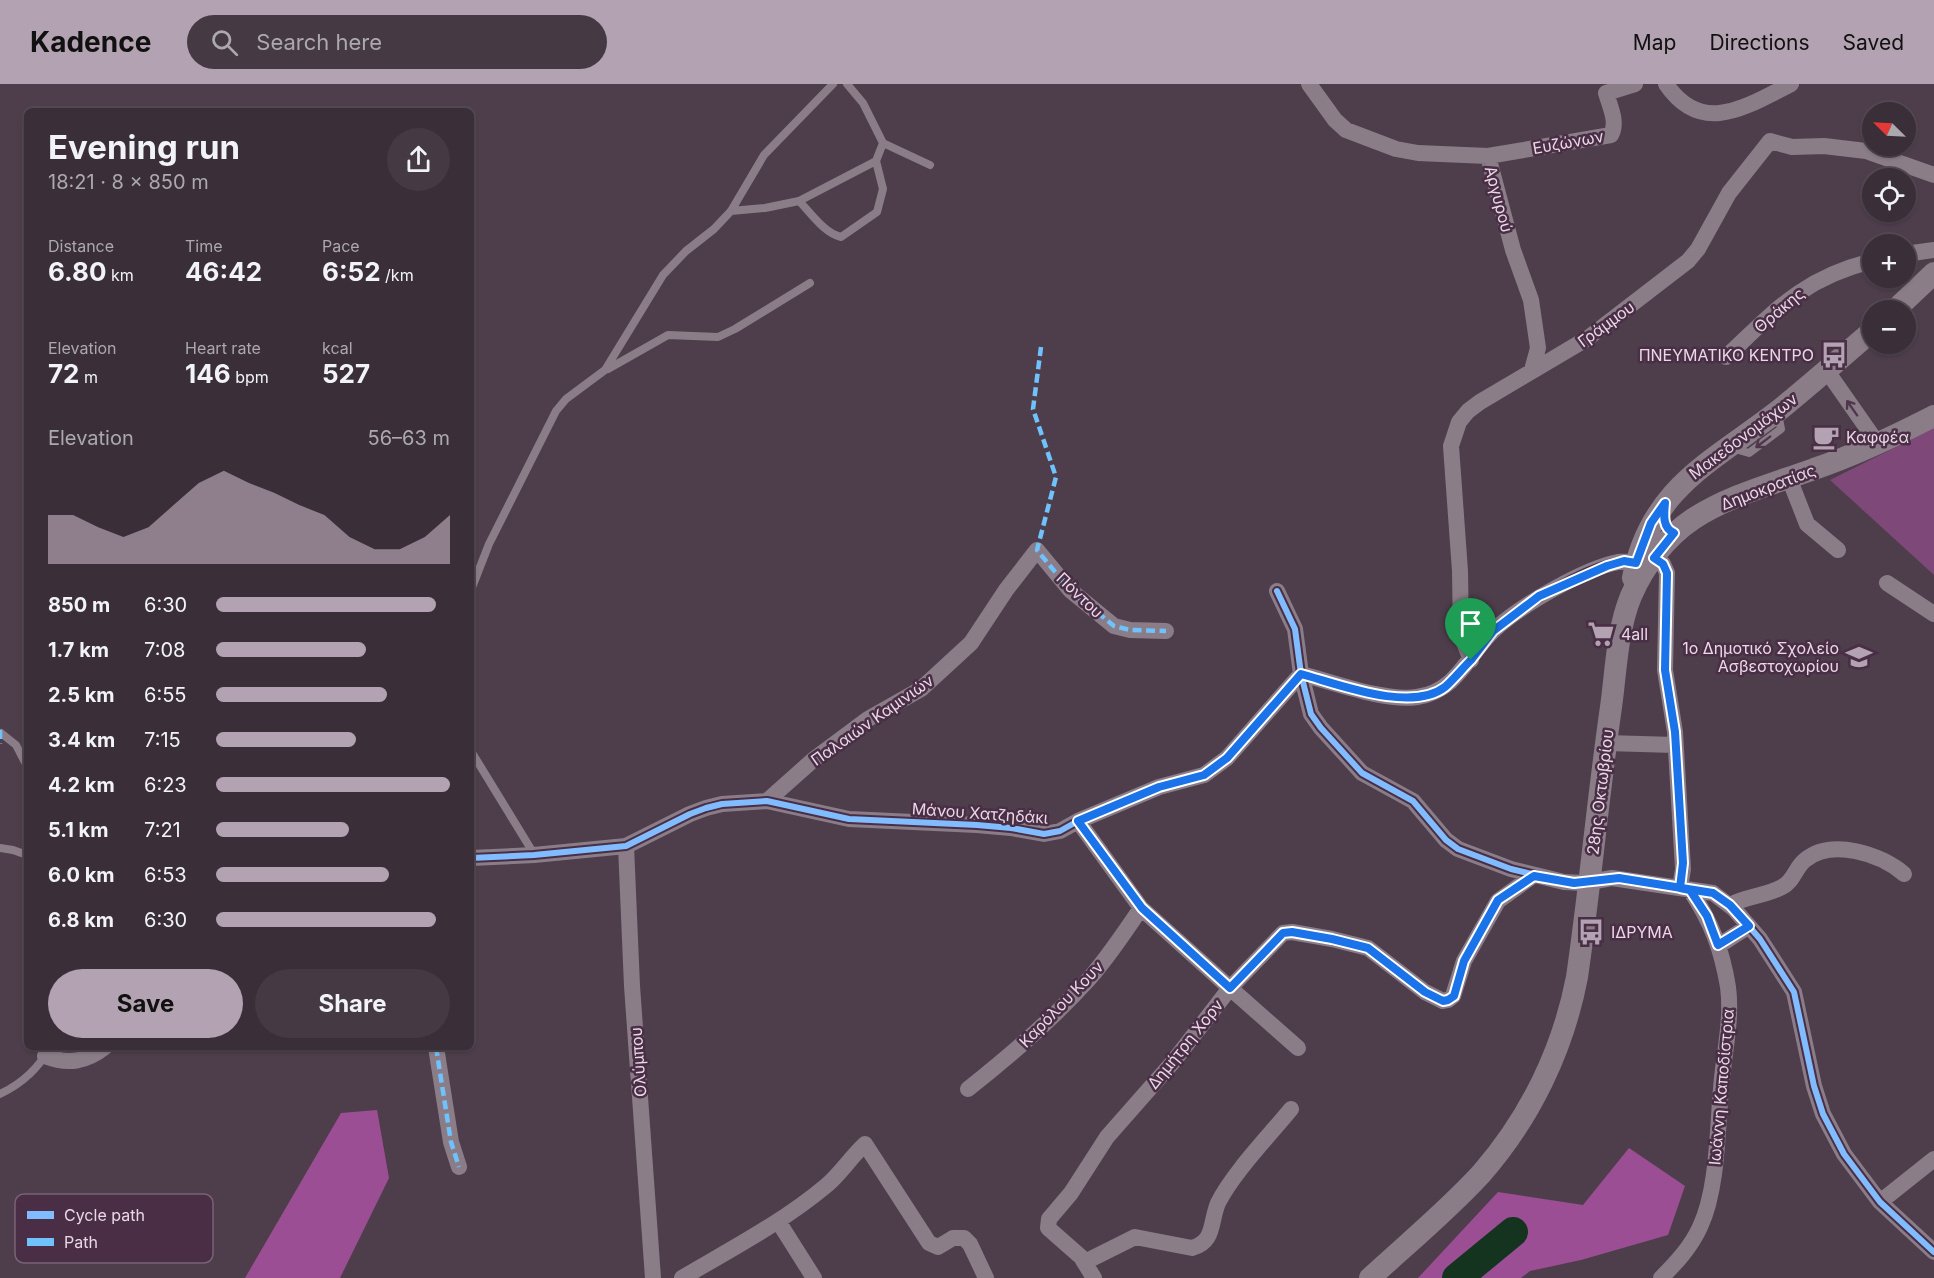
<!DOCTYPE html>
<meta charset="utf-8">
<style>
body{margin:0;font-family:Inter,sans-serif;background:#453a44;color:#f1f3f6;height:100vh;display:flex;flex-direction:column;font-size:22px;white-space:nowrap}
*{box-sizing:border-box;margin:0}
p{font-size:20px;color:#aba8ae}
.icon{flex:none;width:33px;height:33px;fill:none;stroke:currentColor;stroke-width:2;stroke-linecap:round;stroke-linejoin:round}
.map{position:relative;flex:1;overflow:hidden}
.panel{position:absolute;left:24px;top:24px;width:450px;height:942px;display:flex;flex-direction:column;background:#3a2e39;border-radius:9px;box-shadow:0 2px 4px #0004,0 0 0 2px #544a53}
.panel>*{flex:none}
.needle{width:39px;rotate:294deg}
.buttons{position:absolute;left:1862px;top:18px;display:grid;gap:12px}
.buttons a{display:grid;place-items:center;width:54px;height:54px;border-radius:50%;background:#3a2e39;box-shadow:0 2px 4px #0004,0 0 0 2px #544a53;font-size:30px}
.pin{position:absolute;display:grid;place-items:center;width:51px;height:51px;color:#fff;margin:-62px -26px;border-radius:50% 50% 50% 0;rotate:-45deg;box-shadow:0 0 6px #0007}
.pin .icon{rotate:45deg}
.round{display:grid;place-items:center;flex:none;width:63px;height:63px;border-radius:32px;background:#453a44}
.headline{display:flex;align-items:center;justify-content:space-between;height:102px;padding:0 24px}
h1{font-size:33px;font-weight:700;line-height:45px}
.figures{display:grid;grid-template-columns:repeat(3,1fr);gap:9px;height:102px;padding:6px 24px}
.figures div{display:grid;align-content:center}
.figures b{font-size:26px;font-weight:700}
.figures small{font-size:16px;font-weight:400}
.figures p{font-size:16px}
.chart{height:168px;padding:12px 24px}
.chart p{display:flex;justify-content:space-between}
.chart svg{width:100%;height:108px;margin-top:6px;fill:#b3a2b1;opacity:.7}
.button{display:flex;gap:12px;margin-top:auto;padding:12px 24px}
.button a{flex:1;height:69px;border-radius:36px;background:#b3a2b1;color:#111;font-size:24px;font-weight:700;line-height:69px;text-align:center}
.button a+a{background:#453a44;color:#f1f3f6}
ul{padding:0 24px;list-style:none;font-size:20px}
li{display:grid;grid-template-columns:96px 72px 1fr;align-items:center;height:45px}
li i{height:15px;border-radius:8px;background:#b3a2b1}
header{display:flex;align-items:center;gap:36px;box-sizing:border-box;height:84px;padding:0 30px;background:#b3a2b1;color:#111}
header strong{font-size:28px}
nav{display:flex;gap:33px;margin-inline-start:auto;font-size:21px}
.search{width:420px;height:54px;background:#453a44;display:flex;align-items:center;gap:15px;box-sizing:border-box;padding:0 21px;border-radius:33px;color:#aba8ae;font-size:22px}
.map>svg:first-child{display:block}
.green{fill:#7e4878}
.forest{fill:#9c4e94}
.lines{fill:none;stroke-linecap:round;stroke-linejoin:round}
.river{stroke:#15341f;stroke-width:30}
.lane{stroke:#8a7d88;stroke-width:8}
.street{stroke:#8a7d88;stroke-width:16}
.secondary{stroke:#8a7d88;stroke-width:22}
.quiet{stroke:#70c2fc;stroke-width:4.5;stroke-dasharray:9 4.5;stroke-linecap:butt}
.cycleway-casing{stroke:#492e45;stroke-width:10}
.cycleway{stroke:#80bcff;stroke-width:6}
.oneway{stroke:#50364c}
.route-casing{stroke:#fff;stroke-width:12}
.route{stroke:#1a73e8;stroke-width:8}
.labels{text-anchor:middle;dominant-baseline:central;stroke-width:5;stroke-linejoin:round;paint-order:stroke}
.street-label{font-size:16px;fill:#ead8e7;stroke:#492e45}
.poi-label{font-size:16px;fill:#ead8e7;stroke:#492e45;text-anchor:start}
.key{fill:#492e45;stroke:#796176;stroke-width:1.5}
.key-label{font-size:16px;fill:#ead8e7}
</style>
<header>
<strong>Kadence</strong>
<div class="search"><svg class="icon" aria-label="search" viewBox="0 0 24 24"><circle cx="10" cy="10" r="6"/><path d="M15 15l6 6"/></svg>Search here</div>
<nav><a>Map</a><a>Directions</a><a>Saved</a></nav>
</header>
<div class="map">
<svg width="1934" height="1194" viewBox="0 0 1934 1194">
<rect width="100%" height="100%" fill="#4e3e4c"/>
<!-- green -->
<path class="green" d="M1934 344V491L1830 396Z"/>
<!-- forest -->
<path class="forest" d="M377 1026 389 1094 340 1194H245L341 1029Z
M1629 1064 1685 1102 1668 1151 1581 1176 1530 1187 1521 1194H1418L1498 1108 1583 1121Z"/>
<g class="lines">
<!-- river -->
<path class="river" d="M1457 1194 1513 1148"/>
<!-- lane -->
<path class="lane" d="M883 59 930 81
M799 117C811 129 824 149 841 153L877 128 883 105 876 77
M731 127 765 124 799 117 876 77 883 59 863 19 847 0
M608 285 668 251 718 253 735 245 810 199
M1735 365 1749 369 1781 345 1779 335
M471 506 489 460 556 327 566 315 605 286 663 191 686 167 714 145 731 127 764 71 833 0
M1 649 16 661 27 682
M471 667 534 770
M0 764 13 766 27 771
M0 1010C21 1000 39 984 50 963"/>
<!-- street -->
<path class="street" d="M1309 0 1335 36 1346 46 1396 65 1418 69 1488 72 1513 166 1531 216 1538 264 1532 286
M1666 0C1702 53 1747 22 1791 0
M1488 72 1611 51C1618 38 1610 23 1606 9L1635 0
M1905 170 1934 166
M1726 273C1775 227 1803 194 1872 177
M1827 287 1878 360
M1789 394 1807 440 1838 466
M1654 474 1663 480 1667 489 1665 586 1675 648 1683 785 1680 804
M1887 499 1934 530
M1277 507 1295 545 1301 590 1311 630 1321 644 1362 689 1413 717 1446 756 1458 765 1511 785 1564 798 1584 799 1612 794 1713 809 1734 825 1760 855 1794 908 1814 1002 1823 1030 1844 1070 1880 1118 1934 1168
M1471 576 1461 551 1460 487 1451 362 1459 338 1468 327 1480 318 1588 254 1688 177 1698 165 1729 109 1770 57 1792 63 1824 62 1866 67 1934 91
M1606 659 1675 661
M767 717 813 676 868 635 921 605 971 559 1006 506 1037 466 1070 506 1114 542 1130 546 1166 547
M1078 737 1141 824 1230 904 1173 978 1107 1053 1071 1109 1049 1135 1048 1144 1081 1173 1094 1194
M626 762 632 902 653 1194
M471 774 534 771 626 762 690 730 706 724 722 720 767 717 849 735 977 741 1011 744 1044 750 1060 747 1078 737 1159 703 1204 691 1227 674 1301 590C1333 598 1385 618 1417 613 1458 607 1468 570 1494 546 1520 522 1583 485 1618 478 1624 477 1630 478 1636 479
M1730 821C1747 812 1766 812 1782 803 1794 797 1795 784 1805 776 1832 754 1881 770 1904 790
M1718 862 1749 842
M436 963 451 1058 459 1083
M1298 964 1230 904 1283 849 1292 848 1332 855 1368 864 1425 908 1443 917 1448 916 1453 912 1464 877 1498 817 1534 791
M45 972C68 981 86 978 105 963
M968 1005C1011 971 1052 936 1089 895 1108 873 1125 848 1141 824
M1880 1118 1934 1075
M778 1137 814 1194
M1085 1178 1135 1153 1192 1164C1215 1158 1210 1138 1218 1119 1233 1089 1269 1052 1291 1025
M682 1194C731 1165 783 1138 827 1101 841 1089 851 1073 865 1060L929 1159 938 1163 953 1154H964L970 1160 986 1194
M1661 1194C1676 1179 1691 1163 1700 1143 1719 1103 1717 1039 1722 994 1725 965 1732 933 1728 903 1722 866 1711 837 1690 806"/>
<!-- secondary -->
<path class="secondary" d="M1895 226 1934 189
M1633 494C1650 404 1712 378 1778 327 1810 301 1841 274 1872 247
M1370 1194C1407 1160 1447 1127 1481 1090 1530 1034 1563 966 1577 893 1590 804 1598 713 1611 623 1616 587 1617 546 1631 512 1644 482 1666 453 1693 435 1730 411 1773 400 1814 385 1856 371 1895 352 1934 332"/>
<!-- quiet -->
<path class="quiet" d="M1041 263 1033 325 1056 393 1037 466 1070 506 1114 542 1130 546 1166 547
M0 646V660
M1230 904 1283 849 1292 848 1332 855 1368 864 1425 908 1443 917 1448 916 1453 912 1464 877 1498 817 1534 791
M436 963 451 1058 459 1083"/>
<!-- cycleway casing -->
<g class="cycleway-casing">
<path id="cycleway" d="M1277 507 1295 545 1301 590 1311 630 1321 644 1362 689 1413 717 1446 756 1458 765 1511 785 1564 798 1584 799 1612 794 1713 809 1734 825 1760 855 1794 908 1814 1002 1823 1030 1844 1070 1880 1118 1934 1168
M471 774 534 771 626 762 690 730 706 724 722 720 767 717 849 735 977 741 1011 744 1044 750 1060 747 1078 737 1159 703 1204 691 1227 674 1301 590C1333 598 1385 618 1417 613 1458 607 1468 570 1494 546 1520 522 1583 485 1618 478 1624 477 1630 478 1636 479"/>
</g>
<!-- cycleway -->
<use href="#cycleway" class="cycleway"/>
</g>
<!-- one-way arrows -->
<defs><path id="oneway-shaft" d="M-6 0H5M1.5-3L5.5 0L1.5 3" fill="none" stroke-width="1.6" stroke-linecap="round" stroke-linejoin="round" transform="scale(1.5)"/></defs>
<g class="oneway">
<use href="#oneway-shaft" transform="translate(1852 324) rotate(-125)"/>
<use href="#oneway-shaft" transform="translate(1763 358) rotate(143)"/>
</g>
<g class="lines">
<!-- route casing -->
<g class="route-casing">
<path id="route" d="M1471 576C1462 585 1454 595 1445 603 1411 629 1338 600 1301 590L1227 674 1204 691 1159 703 1078 737 1142 824 1230 904 1283 849 1292 848 1332 855 1368 864 1425 908 1443 917 1448 916 1454 912 1464 877 1498 816 1534 792 1574 799 1619 794 1713 809 1730 821 1749 842 1718 861 1707 832 1690 806 1680 804 1683 779 1675 648 1665 586 1667 489 1663 480 1654 474 1674 449C1662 444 1664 430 1665 419L1651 439 1636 479 1624 477 1607 482 1539 512 1493 547 1471 576"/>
</g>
<!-- route -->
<use href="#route" class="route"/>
</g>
<!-- icons -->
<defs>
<g id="bus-bare" transform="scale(2.07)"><path d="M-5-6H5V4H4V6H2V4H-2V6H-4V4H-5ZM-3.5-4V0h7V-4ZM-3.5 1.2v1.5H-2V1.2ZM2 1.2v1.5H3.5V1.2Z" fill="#b3a2b1" stroke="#492e45" stroke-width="2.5" paint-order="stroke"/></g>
<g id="cafe-bare" transform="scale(2.07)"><path d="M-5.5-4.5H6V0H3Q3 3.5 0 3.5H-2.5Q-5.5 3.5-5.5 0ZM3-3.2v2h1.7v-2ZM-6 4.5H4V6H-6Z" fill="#b3a2b1" stroke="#492e45" stroke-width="2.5" paint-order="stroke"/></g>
<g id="supermarket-bare" transform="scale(2.07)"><path d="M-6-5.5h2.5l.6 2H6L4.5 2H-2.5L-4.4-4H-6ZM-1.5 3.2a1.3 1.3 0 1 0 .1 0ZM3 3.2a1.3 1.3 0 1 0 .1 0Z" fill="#b3a2b1" stroke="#492e45" stroke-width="2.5" paint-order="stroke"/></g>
<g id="school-bare" transform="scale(2.07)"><path d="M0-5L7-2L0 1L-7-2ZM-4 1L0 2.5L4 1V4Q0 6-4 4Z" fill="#b3a2b1" stroke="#492e45" stroke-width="2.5" paint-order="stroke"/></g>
</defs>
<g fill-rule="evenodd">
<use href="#bus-bare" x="1834" y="271"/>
<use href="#cafe-bare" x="1826" y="353"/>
<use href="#supermarket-bare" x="1601" y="550"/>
<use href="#school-bare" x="1859" y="573"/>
<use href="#bus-bare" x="1591" y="848"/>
</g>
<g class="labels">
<!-- street labels -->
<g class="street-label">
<text transform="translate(1568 58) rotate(-10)">Ευζώνων</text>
<text transform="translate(1499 115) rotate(75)">Αργυρού</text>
<text transform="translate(1779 226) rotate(-40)">Θράκης</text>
<text transform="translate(1606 240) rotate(-36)">Γράμμου</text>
<text transform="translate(1743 352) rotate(-37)">Μακεδονομάχων</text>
<text transform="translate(1768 403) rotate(-21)">Δημοκρατίας</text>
<text transform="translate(1080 511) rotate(44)">Πόντου</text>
<text transform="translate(872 636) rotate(-35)">Παλαιών Καμινιών</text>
<text transform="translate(1600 708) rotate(-83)">28ης Οκτωβρίου</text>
<text transform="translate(980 729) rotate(4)">Μάνου Χατζηδάκι</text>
<text transform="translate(1061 920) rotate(-46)">Καρόλου Κουν</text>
<text transform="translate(1185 960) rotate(-51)">Δημήτρη Χορν</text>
<text transform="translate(638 978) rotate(-94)">Ολύμπου</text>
<text transform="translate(1721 1003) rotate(-85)">Ιωάννη Καποδίστρια</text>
</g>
<!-- poi labels -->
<g class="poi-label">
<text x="1814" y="271" text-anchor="end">ΠΝΕΥΜΑΤΙΚΟ ΚΕΝΤΡΟ</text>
<text x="1846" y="353">Καφφέα</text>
<text x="1621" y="550">4all</text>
<text x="1839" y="564" text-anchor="end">1ο Δημοτικό Σχολείο<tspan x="1839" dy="18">Ασβεστοχωρίου</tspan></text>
<text x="1611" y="848">ΙΔΡΥΜΑ</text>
</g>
</g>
<!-- legend -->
<rect x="15" y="1110" width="198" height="69" rx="9" class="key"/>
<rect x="27" y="1127" width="27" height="8" fill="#80bcff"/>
<rect x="27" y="1154" width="27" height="8" fill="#70c2fc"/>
<g class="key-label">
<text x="64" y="1137">Cycle path</text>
<text x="64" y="1164">Path</text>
</g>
</svg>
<div class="buttons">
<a><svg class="needle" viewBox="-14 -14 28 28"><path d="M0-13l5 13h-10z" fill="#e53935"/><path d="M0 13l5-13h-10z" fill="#aba8ae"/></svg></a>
<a><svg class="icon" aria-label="locate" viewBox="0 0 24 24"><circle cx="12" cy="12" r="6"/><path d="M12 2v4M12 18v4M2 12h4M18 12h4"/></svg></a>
<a>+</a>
<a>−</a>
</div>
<div class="pin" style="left:1471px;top:576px;background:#1e9e55"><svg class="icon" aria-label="arrive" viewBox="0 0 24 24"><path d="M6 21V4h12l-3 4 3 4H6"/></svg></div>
<section class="panel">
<div class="headline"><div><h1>Evening run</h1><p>18:21 · 8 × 850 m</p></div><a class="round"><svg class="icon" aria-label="share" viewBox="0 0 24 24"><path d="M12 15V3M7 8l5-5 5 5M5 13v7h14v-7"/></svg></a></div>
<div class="figures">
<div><p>Distance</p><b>6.80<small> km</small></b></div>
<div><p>Time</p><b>46:42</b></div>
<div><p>Pace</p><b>6:52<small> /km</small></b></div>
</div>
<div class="figures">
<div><p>Elevation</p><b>72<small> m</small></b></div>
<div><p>Heart rate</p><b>146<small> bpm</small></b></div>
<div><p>kcal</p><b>527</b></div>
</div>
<div class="chart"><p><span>Elevation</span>56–63 m</p>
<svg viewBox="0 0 160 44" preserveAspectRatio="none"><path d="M0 44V24L10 24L20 29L30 33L40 29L50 20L60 11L70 6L80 11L90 15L100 20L110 24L120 33L130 38L140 38L150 33L160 24V44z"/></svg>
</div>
<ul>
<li><b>850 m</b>6:30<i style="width:94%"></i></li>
<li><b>1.7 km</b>7:08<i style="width:64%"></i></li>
<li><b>2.5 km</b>6:55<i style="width:73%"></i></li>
<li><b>3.4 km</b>7:15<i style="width:60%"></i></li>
<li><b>4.2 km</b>6:23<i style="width:100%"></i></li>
<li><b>5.1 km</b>7:21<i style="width:57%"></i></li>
<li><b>6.0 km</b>6:53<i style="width:74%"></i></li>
<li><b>6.8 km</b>6:30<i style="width:94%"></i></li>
</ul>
<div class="button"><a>Save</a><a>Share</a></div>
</section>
</div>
